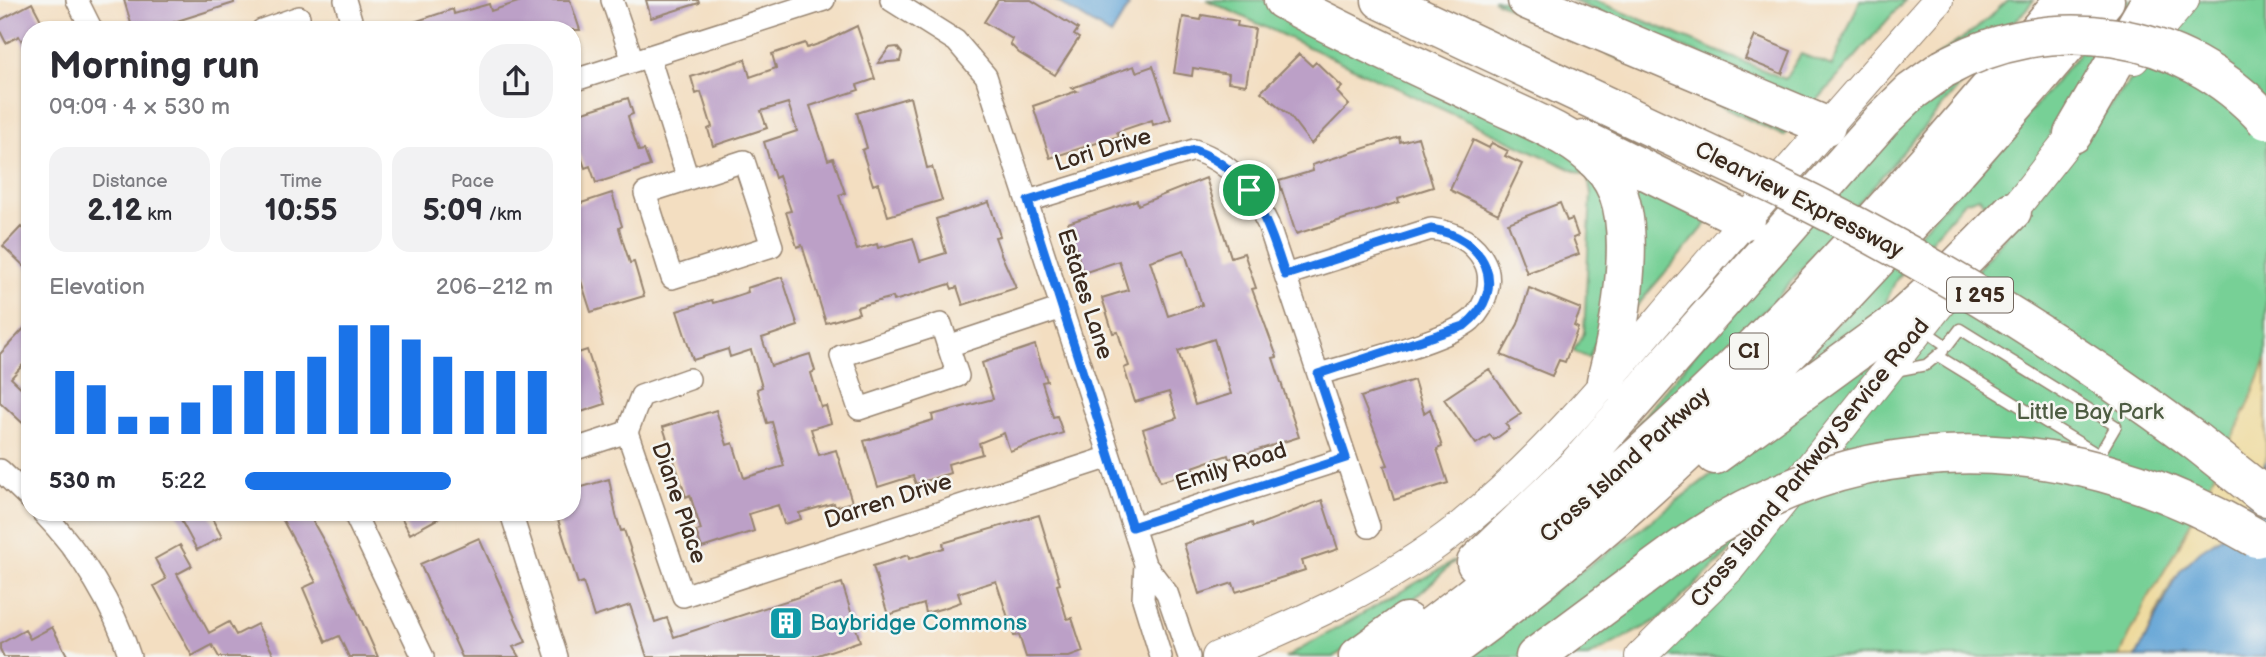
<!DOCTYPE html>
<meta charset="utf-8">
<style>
body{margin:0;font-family:"Balsamiq Sans",sans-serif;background:#f2f2f3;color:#2b2b33;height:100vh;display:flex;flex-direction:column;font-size:26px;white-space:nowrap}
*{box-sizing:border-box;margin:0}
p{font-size:23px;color:#7c7c81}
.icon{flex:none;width:38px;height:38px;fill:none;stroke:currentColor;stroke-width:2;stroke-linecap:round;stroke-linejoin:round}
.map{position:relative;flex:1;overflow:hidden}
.side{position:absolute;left:21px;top:21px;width:560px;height:500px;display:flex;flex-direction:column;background:#fff;border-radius:28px;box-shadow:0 2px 5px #0004}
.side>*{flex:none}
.pin{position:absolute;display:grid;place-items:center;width:60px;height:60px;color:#fff;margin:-30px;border:4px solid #fff;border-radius:50%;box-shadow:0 2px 7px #0007}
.round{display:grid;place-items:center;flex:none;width:74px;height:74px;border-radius:28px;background:#f2f2f3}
.headline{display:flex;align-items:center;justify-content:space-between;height:119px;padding:0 28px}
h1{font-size:38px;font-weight:700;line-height:52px}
.stats{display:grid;grid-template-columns:repeat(3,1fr);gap:10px;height:119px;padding:7px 28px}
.stats div{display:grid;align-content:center;border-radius:18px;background:#f2f2f3;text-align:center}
.stats b{font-size:30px;font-weight:700}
.stats small{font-size:19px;font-weight:400}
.stats p{font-size:19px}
.chart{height:196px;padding:14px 28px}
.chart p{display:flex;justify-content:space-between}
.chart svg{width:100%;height:126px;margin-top:7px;stroke:#1a73e8;stroke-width:6}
ul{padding:0 28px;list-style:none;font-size:23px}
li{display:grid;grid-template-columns:112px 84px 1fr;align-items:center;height:52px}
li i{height:18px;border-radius:9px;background:#1a73e8}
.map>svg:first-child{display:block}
.green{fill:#77d096;stroke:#597d5a;stroke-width:2;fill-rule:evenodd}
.sand{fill:#eeda9e;stroke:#94825e;stroke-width:2}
.water{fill:#61a3d5;stroke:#4e667a;stroke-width:2}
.building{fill:#bca0c7;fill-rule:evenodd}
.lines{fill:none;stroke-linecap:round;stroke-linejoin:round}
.lane-casing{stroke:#978470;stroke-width:13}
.street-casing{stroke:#978470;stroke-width:24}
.secondary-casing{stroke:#978470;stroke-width:32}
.highway-casing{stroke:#978470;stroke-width:41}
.lane{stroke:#fff;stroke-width:10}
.street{stroke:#fff;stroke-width:21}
.secondary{stroke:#fff;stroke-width:30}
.highway{stroke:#fff;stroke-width:38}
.highway-bridge-casing{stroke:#978470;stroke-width:41;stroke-linecap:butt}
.highway-bridge{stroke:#fff;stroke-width:38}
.route-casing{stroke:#fff;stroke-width:14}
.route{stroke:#1a73e8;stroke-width:9}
.labels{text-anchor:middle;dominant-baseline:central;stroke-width:5;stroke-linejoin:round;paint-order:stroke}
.shield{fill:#f6f6f2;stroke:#73675e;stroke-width:2}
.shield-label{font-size:21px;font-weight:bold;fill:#3b2a1e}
.street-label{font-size:23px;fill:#3b2a1e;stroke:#f6f6f2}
.park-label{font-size:23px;fill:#4d5c42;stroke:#f6f6f2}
.culture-label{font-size:23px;fill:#0d838f;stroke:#f6f6f2;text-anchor:start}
</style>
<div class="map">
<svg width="2266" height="657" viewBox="0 0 2266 657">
<rect width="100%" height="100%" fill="#f6f6f2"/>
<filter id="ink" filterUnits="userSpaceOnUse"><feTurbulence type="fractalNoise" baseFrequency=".0143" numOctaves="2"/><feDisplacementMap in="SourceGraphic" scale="14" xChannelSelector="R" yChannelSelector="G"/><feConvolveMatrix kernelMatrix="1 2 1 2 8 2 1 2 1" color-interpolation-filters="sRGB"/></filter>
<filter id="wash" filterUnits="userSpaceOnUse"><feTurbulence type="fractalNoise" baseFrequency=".00686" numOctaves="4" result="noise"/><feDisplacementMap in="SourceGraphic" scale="28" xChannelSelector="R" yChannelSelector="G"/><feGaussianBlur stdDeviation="1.57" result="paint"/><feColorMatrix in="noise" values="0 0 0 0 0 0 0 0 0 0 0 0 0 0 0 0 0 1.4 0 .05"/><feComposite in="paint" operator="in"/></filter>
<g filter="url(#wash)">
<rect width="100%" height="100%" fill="#f3dec1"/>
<!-- green -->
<path class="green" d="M1207 0H1264L1299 20 1577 154 1610 196 1606 318 1589 358 1573 351 1584 333 1591 194 1588 177Z
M1493 0H1505L1791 127 1784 136Z
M1571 0H1594L1785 79 1801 54 1832 66 1860 0H1905L1815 103Z
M2008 0H2034L1775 300 1704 370 1632 431 1938 55 1976 29Z
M2124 0H2143L2074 112 1987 223 1800 384 1792 373 2035 106ZM1979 197 1988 208 1985 215 1890 305 1886 301 1896 280 1964 202Z
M2161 0H2266V461L2180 571 2136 657H1654L2002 240 2175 25Z
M1624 175 1715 214 1629 315Z
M1914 318 1744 538 1658 620 1588 657H1470L1562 584 1626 540Z
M1456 560 1414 599 1334 657H1287Z"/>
<!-- sand -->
<path class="sand" d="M2266 360V461C2259 488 2241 522 2218 539 2205 549 2192 557 2181 570 2162 594 2150 630 2136 657H2119L2147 600 2178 548 2247 408Z"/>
<!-- water -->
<path class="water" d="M1055 0H1119L1129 6 1111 35Z
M2266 461V657H2136L2180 571 2200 551 2221 537 2250 500Z"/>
<g id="blocks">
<!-- building -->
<path class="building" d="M124 0H234V3L174 22 175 25 161 30H133Z
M524 0H570L580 30H399V27L453 9 454 14 489 4 491 11Z
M646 0H698L699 3 651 18Z
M998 0H1031L1078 29 1074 35 1079 38 1055 75 1019 53 1010 44 1012 39 984 22Z
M32 3 43 24 30 30V57L19 36 6 43 0 31V20Z
M1202 15 1238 21 1237 26 1255 29 1246 85 1228 82 1229 74 1193 68 1192 76 1174 73 1183 17 1201 20Z
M857 26 875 79 857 85 859 90 810 106 828 160 833 158 845 193 839 195 857 250 877 244 878 248 913 238 920 261 946 253 936 219 989 202 1000 236 995 237 1001 254 1016 288 963 305 957 287 952 289 950 284 894 301 893 297 857 307 859 313 826 323 802 245 797 247 786 212 791 211 779 176 775 178 764 142 797 131 788 103 761 111 767 128 713 146 708 129 712 127 701 92 696 94 691 77 745 59 750 77 776 68 772 54 805 43 807 48 824 42Z
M1755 36 1791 51 1782 74 1745 59Z
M897 47 902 53 900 61 878 63 889 48Z
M1299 54 1312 66 1316 62 1342 87 1337 92 1349 105 1311 144 1289 115 1261 92Z
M1134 66 1136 72 1153 66 1171 119 1153 125 1152 120 1117 132 1119 136 1050 158 1033 106 1077 91 1072 88Z
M910 97 927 168 932 167 942 200 888 216 878 183 873 185 862 150 867 148 857 113Z
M628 98 633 114 628 116 633 134 639 151 644 150 650 166 596 183 590 166 585 168 579 151 574 133 579 131 574 115Z
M1399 137 1400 142 1418 137 1433 187 1398 198 1399 202 1296 234 1279 181 1313 171 1312 165Z
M1473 140 1489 148 1492 143 1508 151 1505 156 1522 164 1498 214 1450 190Z
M1206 178 1231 257 1244 253 1256 288 1252 289 1277 357 1273 358 1299 437 1229 459 1228 455 1210 461 1193 467 1194 471 1160 482 1143 429 1177 418 1169 392 1135 402 1124 368 1129 366 1123 349 1118 332 1113 333 1102 298 1128 290 1119 261 1083 273 1068 223 1137 200 1138 205ZM1184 250 1202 305 1168 316 1150 261ZM1214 339 1231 394 1195 405 1178 351Z
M612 193 622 226 619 228 623 242 630 263 634 262 644 296 591 312 580 278 575 280 572 270V206Z
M1560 203 1567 221 1572 219 1578 236 1573 238 1579 254 1527 273 1508 223Z
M21 227 30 235V272L3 246Z
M782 277 798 326 762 338 771 366 810 354 815 371 811 373 821 407 826 406 831 423 811 429 819 455 836 450 852 502 835 507 834 503 799 513 801 519 784 524 778 505 749 514 754 531 702 548 696 531 701 530 690 495 686 497 663 427 716 410 727 445 733 443 744 478 784 466 772 422 767 423 757 389 762 387 751 350 730 357 728 349 693 360 677 311 712 300 713 303 730 298 748 292 747 288Z
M1529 288 1581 309 1574 326 1578 328 1565 362 1559 360 1552 376 1501 355 1518 324Z
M30 322V357L11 378 30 396V430L0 402V354Z
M1035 345 1047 381 1042 382 1053 417 1057 416 1063 433 1010 451 1004 433 979 443 982 454 948 464 950 473 916 484 913 476 878 487 864 441 933 420 932 415 993 399 982 363Z
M587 350 605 404 572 415V355Z
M1489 369 1521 414 1506 424 1509 429 1494 440 1490 435 1476 444 1444 399Z
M1414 380 1424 413 1430 409 1442 447 1437 449 1448 483 1394 500 1384 466 1388 465 1361 397Z
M609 479 616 515 621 531 624 530 655 622 667 618 674 637 842 583 860 641 812 657H647L630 605 594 617 583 582 578 584 556 513H572V490Z
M1322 500 1338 549 1302 561 1305 570 1271 581 1236 592 1233 583 1199 594 1184 544 1252 523 1253 527Z
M177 513H209L222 537 197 550Z
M279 513H308L334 559 378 657H349L339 636 326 642 303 588 316 582Z
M399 513H448L410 534Z
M1039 515 1060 584 1057 585 1067 619 1072 618 1083 652 1069 657H1026L1019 635 1014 636 996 581 958 593 961 602 944 608 926 613 924 604 888 615 873 566 908 555 909 559 927 553 944 548 943 543Z
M479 538 526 642 513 647 519 657H462L420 564Z
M180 545 192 566 177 574 209 633 229 622 236 635 257 624 275 657H219L212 645 192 656 154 586 166 579 155 559Z
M52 627 68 657H4L0 649V644L25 630 30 639Z"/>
</g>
</g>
<g filter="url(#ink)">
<use href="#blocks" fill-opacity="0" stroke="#978470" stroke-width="2"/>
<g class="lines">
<!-- lane casing -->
<g class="lane-casing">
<path id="lane" d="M1921 328 1947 346 1960 329 2116 426 2099 455 1938 356
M1895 371 1926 365 1943 351"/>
</g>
<!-- street casing -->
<g class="street-casing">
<path id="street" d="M77 0 92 30
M345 0 354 30
M612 0 633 61
M891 0 956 41 986 76 1145 564 1167 593 1189 657
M262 30 299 17
M649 57 688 179
M572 81 824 0
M744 161 772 246 672 278 645 193Z
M1028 201 1194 150C1232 163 1251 189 1268 224L1369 527
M1285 275 1431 229C1454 232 1473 240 1484 261 1494 279 1486 307 1471 320 1449 340 1351 365 1318 374
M948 346 941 324 841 356 859 409 958 376 948 346 1062 308
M689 379 641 396 627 432 683 596 1110 457
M572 450 627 432
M0 470 30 499
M43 513C81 552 114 606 130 657
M354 513 423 657
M511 513 557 657
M1133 527 1346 458
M1145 564 1143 599 1161 657"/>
</g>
<!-- secondary casing -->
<g class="secondary-casing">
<path id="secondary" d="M2134 59 2184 0
M1999 228 2085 119
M1217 657C1300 623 1387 584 1458 528 1541 462 1609 379 1677 299 1764 199 1850 99 1938 0
M1640 657 1730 568 1947 295"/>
</g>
<!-- highway casing -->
<g class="highway-casing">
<path id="highway" d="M1283 0C1351 37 1423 69 1493 102 1524 117 1564 132 1590 155 1602 165 1612 178 1618 193 1636 241 1619 333 1606 381
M1381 0 1751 174
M1527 0 1826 126
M2073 134 2151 0
M1584 140 1746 220
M2194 440 2266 497
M1715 455 1900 320 1944 280 2012 211
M1476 563 1576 467 1882 120 1911 92 1943 69
M1358 657 1406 622
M1390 657C1532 554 1664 440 1787 314 1884 214 1974 107 2064 0
M1440 657C1696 474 1902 238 2105 0
M1535 657 1640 579"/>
</g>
<!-- lane -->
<use href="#lane" class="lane"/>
<!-- street -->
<use href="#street" class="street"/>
<!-- secondary -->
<use href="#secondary" class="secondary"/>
<!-- highway -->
<use href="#highway" class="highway"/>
<!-- highway-bridge casing -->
<g class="highway-bridge-casing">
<path id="highway-bridge" d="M1943 69C2050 9 2183 28 2266 120
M1751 174C1908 247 2055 337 2194 440
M1640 579C1678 550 1717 522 1760 502 1928 423 2100 447 2256 538"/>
</g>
<!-- highway-bridge -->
<use href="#highway-bridge" class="highway-bridge"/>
</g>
</g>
<g class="lines" filter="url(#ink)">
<!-- route casing -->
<g class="route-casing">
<path id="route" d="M1194 150C1251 170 1268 222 1285 275L1431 229C1484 236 1512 289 1464 326L1318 374 1346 458 1132 527 1028 201Z"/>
</g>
<!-- route -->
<use href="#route" class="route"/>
</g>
<!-- icons -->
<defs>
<g id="building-square" transform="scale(1.75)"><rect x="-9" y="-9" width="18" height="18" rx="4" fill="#0f9aa8" stroke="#f6f6f2"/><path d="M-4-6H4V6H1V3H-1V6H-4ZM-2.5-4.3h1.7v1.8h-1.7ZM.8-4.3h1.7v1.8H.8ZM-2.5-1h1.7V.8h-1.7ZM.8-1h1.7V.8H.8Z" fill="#fff"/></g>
</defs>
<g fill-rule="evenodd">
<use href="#building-square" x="786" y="623"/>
</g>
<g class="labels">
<!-- shield labels -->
<g class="shield">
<rect x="1947" y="277.5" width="66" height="35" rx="5"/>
<rect x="1730" y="333.5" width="38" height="35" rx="5"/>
</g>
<g class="shield-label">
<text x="1980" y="295">I 295</text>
<text x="1749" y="351">CI</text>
</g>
<!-- street labels -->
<g class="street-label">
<text transform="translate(1103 150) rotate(-17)">Lori Drive</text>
<text transform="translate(1799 200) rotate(27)">Clearview Expressway</text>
<text transform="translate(1085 294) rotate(72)">Estates Lane</text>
<text transform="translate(1810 463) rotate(-51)">Cross Island Parkway Service Road</text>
<text transform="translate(1625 465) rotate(-42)">Cross Island Parkway</text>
<text transform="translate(1231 467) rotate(-18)">Emily Road</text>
<text transform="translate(888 501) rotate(-18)">Darren Drive</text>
<text transform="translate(679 503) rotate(71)">Diane Place</text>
</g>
<!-- park labels -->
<g class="park-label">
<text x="2090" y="412">Little Bay Park</text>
</g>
<!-- culture labels -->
<g class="culture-label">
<text x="810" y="623">Baybridge Commons</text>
</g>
</g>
</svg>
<div class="pin" style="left:1249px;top:190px;background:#1e9e55"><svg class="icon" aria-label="arrive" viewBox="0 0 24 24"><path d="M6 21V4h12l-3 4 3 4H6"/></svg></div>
<section class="side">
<div class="headline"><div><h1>Morning run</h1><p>09:09 · 4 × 530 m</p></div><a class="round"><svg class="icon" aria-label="share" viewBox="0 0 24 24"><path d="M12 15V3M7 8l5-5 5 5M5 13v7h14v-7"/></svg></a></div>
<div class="stats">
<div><p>Distance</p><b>2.12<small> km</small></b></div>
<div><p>Time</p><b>10:55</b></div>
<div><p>Pace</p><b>5:09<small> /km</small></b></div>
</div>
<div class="chart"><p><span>Elevation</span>206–212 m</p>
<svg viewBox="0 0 160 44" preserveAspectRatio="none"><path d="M5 44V22M15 44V27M25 44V38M35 44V38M45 44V33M55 44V27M65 44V22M75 44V22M85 44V17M95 44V6M105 44V6M115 44V11M125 44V17M135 44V22M145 44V22M155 44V22"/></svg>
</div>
<ul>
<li><b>530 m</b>5:22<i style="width:67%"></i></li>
</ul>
</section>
</div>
